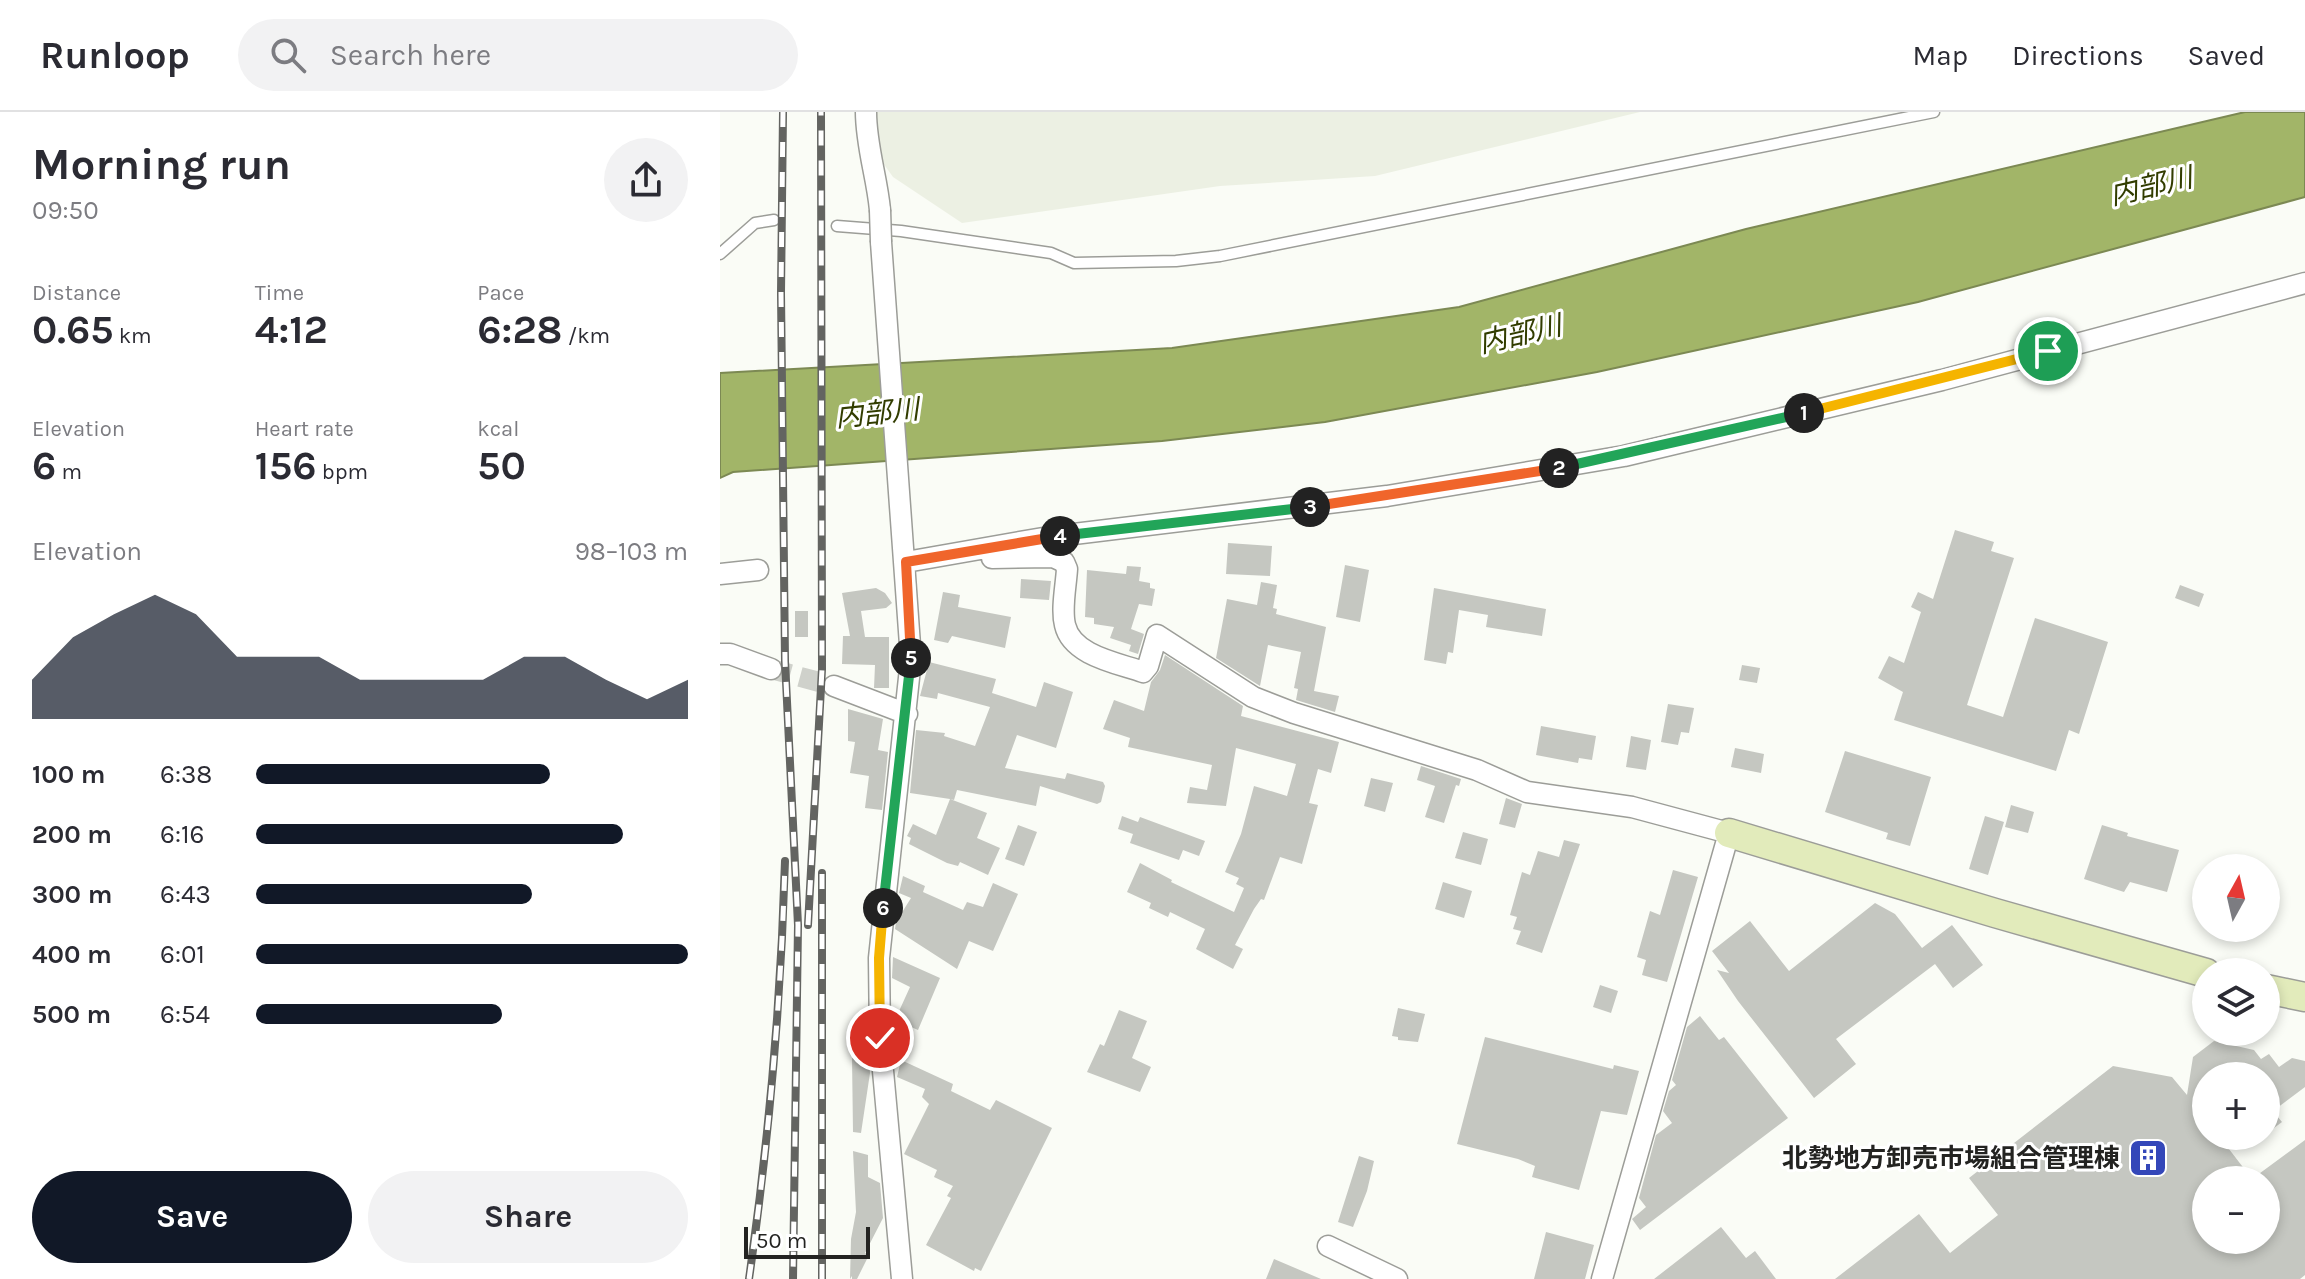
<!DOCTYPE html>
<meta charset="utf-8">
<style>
body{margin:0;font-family:Karla,"Noto Sans JP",sans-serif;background:#f2f2f3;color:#2b2b33;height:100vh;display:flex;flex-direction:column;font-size:30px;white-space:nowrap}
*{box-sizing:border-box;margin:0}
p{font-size:26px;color:#7c7c81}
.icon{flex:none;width:44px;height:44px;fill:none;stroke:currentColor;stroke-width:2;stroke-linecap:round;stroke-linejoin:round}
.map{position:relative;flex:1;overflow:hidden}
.details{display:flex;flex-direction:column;background:#fff;width:720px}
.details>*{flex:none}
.needle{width:52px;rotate:8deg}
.controls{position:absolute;left:1472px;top:742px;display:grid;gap:16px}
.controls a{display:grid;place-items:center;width:88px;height:88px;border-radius:50%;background:#fff;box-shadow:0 4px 12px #0003;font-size:40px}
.scale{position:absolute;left:24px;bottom:20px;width:126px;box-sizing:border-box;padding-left:8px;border:4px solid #232321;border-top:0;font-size:22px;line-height:28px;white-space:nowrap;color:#232321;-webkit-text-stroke:6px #fff;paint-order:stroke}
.pin{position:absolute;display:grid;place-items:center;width:68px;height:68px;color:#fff;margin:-34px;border:4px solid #fff;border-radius:50%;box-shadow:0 2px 8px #0007}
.km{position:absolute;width:40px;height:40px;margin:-20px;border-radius:50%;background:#222;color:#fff;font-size:22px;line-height:40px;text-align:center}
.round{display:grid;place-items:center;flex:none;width:84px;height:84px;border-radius:42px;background:#f2f2f3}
.overview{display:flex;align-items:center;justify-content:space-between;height:136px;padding:0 32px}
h1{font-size:44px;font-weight:700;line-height:60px}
.stats{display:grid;grid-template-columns:repeat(3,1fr);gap:12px;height:136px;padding:8px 32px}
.stats div{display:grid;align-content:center}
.stats b{font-size:40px;font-weight:700}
.stats small{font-size:22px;font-weight:400}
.stats p{font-size:22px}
.chart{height:224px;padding:16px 32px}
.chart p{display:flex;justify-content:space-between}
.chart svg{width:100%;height:144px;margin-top:8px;fill:#111827;opacity:.7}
.cta{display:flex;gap:16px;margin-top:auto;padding:16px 32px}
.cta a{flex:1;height:92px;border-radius:48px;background:#111827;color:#fff;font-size:32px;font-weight:700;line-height:92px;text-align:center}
.cta a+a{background:#f2f2f3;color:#2b2b33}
ul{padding:0 32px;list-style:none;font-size:26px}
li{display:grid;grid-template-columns:128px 96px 1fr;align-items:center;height:60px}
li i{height:20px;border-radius:10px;background:#111827}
header{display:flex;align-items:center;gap:48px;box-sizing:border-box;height:112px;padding:0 40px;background:#fff;border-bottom:2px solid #e1e1e2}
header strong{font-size:38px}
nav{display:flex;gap:44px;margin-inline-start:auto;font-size:28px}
.search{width:560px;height:72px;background:#f2f2f3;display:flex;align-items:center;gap:20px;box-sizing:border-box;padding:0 28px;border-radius:44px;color:#7c7c81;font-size:30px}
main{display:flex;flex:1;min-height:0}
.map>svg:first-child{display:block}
.built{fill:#ecf0e3}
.water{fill:#a2b568;stroke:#7c8953;stroke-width:2}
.building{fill:#c5c7c1;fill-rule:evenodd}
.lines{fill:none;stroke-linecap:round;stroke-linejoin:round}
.street-tunnel{stroke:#cfd1cb;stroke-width:20;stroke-dasharray:20 10;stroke-linecap:butt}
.lane-casing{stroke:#9c9d98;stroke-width:13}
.street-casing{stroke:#9c9d98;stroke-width:23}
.secondary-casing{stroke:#9c9d98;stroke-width:31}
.lane{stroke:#fff;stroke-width:10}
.street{stroke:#fff;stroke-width:20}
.secondary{stroke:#e2ebbb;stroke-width:28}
.rail-casing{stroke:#636461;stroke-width:8}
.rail{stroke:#fff;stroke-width:5;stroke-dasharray:15;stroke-linecap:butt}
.street-bridge-casing{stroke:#9c9d98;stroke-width:23;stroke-linecap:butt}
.street-bridge{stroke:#fff;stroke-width:20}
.split-1-casing{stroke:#fff;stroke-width:16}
.split-2-casing{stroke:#fff;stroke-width:16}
.split-3-casing{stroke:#fff;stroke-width:16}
.split-4-casing{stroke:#fff;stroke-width:16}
.split-5-casing{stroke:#fff;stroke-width:16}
.split-6-casing{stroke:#fff;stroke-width:16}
.split-7-casing{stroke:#fff;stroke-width:16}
.split-1{stroke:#f5b400;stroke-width:10}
.split-2{stroke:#22a559;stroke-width:10}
.split-3{stroke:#f0652b;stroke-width:10}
.split-4{stroke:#22a559;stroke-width:10}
.split-5{stroke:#f0652b;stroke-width:10}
.split-6{stroke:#22a559;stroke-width:10}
.split-7{stroke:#f5b400;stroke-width:10}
.labels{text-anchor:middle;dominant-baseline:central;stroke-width:6;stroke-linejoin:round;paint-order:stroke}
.poi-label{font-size:26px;font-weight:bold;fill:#232321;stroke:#fff;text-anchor:end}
.water-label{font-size:28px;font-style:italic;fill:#323d00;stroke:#fff}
</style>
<header>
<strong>Runloop</strong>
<div class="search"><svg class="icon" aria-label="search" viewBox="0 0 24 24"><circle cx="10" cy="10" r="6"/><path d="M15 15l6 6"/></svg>Search here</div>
<nav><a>Map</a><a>Directions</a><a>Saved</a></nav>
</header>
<main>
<section class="details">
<div class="overview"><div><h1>Morning run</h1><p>09:50</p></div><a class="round"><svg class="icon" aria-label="share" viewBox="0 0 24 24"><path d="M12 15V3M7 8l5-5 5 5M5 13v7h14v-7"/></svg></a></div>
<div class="stats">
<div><p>Distance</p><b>0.65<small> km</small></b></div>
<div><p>Time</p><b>4:12</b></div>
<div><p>Pace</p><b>6:28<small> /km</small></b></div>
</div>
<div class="stats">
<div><p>Elevation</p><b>6<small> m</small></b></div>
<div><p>Heart rate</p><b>156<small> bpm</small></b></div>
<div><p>kcal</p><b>50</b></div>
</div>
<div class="chart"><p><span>Elevation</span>98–103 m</p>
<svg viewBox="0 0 160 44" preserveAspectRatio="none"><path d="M0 44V32L10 19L20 12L30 6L40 12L50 25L60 25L70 25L80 32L90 32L100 32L110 32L120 25L130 25L140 32L150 38L160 32V44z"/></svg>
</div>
<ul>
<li><b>100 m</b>6:38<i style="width:68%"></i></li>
<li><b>200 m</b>6:16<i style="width:85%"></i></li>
<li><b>300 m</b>6:43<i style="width:64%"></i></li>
<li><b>400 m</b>6:01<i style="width:100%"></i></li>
<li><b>500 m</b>6:54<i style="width:57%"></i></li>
</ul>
<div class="cta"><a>Save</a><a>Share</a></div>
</section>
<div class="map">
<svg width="1585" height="1167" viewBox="0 0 1585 1167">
<rect width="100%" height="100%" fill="#fafcf6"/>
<!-- built -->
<path class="built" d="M156 0H920L655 64 500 74 242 111 173 65 163 51 159 37Z"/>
<!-- water -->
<path class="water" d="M1525 0H1585V85L1198 190 877 260 605 310 442 329 13 360 0 366V261L452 236 739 195 1026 117Z"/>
<!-- building -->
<path class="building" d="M1235 418 1274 430 1271 439 1294 446 1247 593 1283 605 1315 506 1388 530 1359 622 1349 618 1336 659 1174 608 1183 580 1158 566 1169 544 1184 551 1201 500 1191 495 1198 480 1213 487Z
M508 431 552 434 550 464 506 462Z
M625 453 649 458 640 510 616 505Z
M407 454 421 455 419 469 430 471V476L435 477 432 494 419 492 411 517 424 522 418 542 409 539 411 533 390 526 394 515 374 512V506L365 505 367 458 406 462Z
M301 467 331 469 329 488 300 486Z
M541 470 557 473 553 496 557 497 556 502 606 515 594 579 619 584 615 600 576 588 578 577 574 576 581 540 548 533 540 574 496 546 507 487 537 493Z
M1460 473 1484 482 1479 495 1455 486Z
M156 476 165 481 172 491 166 496 141 499 145 525H169V576H154L155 553 122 552 123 524H130L122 481Z
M714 476 826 497 822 524 766 515 768 503 739 498 733 541 728 540 726 552 704 548Z
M223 480 240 483 238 495 291 505 285 536 232 524 228 531 214 528Z
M75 499H88V525H75Z
M445 543 523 594 521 604 619 630 611 661 598 657 589 691 598 693 582 752 560 745 544 788 541 787 534 797 515 833 523 837 513 857 476 837 485 817 450 800 448 805 429 796 431 791 407 780 420 751 452 768 451 770 514 800 524 776 516 772 519 766 505 760 521 722 534 674 567 684 576 652 516 636 506 694 467 691 470 675 487 678 492 653 408 635 410 626 383 617 394 588 424 599 431 570 440 558Z
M209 550 276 567 272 581 316 595 324 570 353 580 336 636 297 623 285 656 345 667 347 661 383 670 385 674 381 690 377 692 320 674 316 694 237 678 234 688 230 687 267 701 257 726 280 736 268 763 240 750 238 754 227 751 189 732 191 726 187 724 193 712 216 723 230 687 190 681 196 618 225 621 224 624 255 634 270 595 218 581 217 587 200 584Z
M1022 553 1040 556 1037 571 1019 568Z
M948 592 974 596 969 621 961 620 958 633 941 630Z
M128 597 163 607 158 638 168 640 162 698 145 696 149 664 130 661 135 630 128 629Z
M821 614 876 624 872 648 859 646 858 651 816 643Z
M911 624 931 628 926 658 906 655Z
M1015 636 1044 642 1041 661 1011 655Z
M1125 639 1211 665 1190 734 1166 727 1168 721 1105 700Z
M701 654 741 667 739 674 736 673 724 711 705 705 715 674 697 668Z
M651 666 673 671 665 700 644 694Z
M786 686 802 692 795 716 779 712Z
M1291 693 1314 700 1308 721 1285 715Z
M402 704 418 710 420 705 485 729 479 744 463 738 459 748 410 731 413 722 398 717Z
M1265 704 1284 710 1268 763 1249 757Z
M298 713 317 720 304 754 285 747Z
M1382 713 1408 721 1407 724 1459 738 1447 780 1410 770 1404 780 1364 767Z
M743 720 768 727 761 753 735 746Z
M844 728 860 732 822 841 796 832 801 819 793 817 797 805 790 803 802 760 810 763 818 739 839 745Z
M953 758 978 765 947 870 922 863 926 848 917 845 930 799 940 803Z
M183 764 205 774 203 780 243 798 247 790 263 795 273 771 298 782 273 839 249 829 237 857 175 817 176 810 191 786 179 781Z
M723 770 752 779 744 806 715 797Z
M1155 791 1175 802 1202 836 1232 813 1263 853 1233 876 1215 852 1116 927 1136 952 1094 986 1018 889 997 858 1009 861 992 839 1030 809 1069 859Z
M173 845 220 866 198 918 175 908 190 875 172 866Z
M880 873 898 879 891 901 873 895Z
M678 896 705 902 698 930 678 928V925L672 924Z
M399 898 427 909 412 946 431 955 420 980 367 960 380 932 384 934Z
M980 904 999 928 1004 925 1068 1006 920 1118 912 1107 926 1095 919 1086 936 1023 952 1011 943 999 949 979 956 973 952 968 967 915Z
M765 925 893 957 894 953 919 959 907 1003 881 999 859 1078 812 1065 815 1054 798 1047 737 1032Z
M1494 929 1534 938 1541 947 1549 942 1559 955 1572 946 1585 949V975L1553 999 1562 1010 1546 1022V964H1486V1024H1499L1532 1067 1585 1028V1163L1580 1167H1115L1199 1102 1230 1141 1278 1103 1249 1066 1393 954 1452 965 1467 983 1473 945ZM1486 1068H1546V1128H1486Z
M140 930 147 931 150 961 141 1021 133 1020 132 946 135 947Z
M181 948 233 972 231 979 270 998 276 988 332 1016 261 1159 255 1156 254 1159 206 1133 231 1086 227 1084 233 1074 214 1065 217 1058 184 1042 209 992 202 985 205 977 177 965Z
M133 1039 148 1043V1065L160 1071 163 1106 145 1141 149 1143 137 1167H132V1164L130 1167 131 1127 136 1100Z
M639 1044 654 1049 647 1079 633 1115 618 1110Z
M1001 1115 1026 1146 1035 1139 1056 1167H934Z
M826 1120 874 1133 865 1167H814Z
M554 1147 601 1167H546Z"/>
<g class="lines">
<!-- street-tunnel -->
<path class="street-tunnel" d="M51 557 114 574"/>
<!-- lane casing -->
<g class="lane-casing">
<path id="lane" d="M117 114 181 119 331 141 354 151 456 149 500 144 1214 0
M0 142 35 111 54 108"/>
</g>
<!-- street casing -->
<g class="street-casing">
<path id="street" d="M146 0C146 34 157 65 160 98
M161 130 191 547 159 846 160 926 182 1167
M272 446 333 445 344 450 347 457C346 474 341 497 345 513 352 544 398 551 423 560L428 554 437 523 533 585 574 601 757 658 807 680 912 695 1009 721 882 1167
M186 450 329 425 667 384 904 344 1222 268 1585 171
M0 462 38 458
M0 542H10L51 557
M114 574 187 602
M608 1134 677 1167"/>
</g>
<!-- secondary casing -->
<g class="secondary-casing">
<path id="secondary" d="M1009 721 1275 801 1486 861
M1546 877 1585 885"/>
</g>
<!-- lane -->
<use href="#lane" class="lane"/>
<!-- street -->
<use href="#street" class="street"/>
<!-- secondary -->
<use href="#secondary" class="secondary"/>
<!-- rail casing -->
<g class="rail-casing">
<path id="rail" d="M63 0 61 181 65 549 78 813 73 1167
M88 813 102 557 101 0
M29 1167C49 1027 61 890 65 749
M102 1167V761"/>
</g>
<!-- rail -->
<use href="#rail" class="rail"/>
<!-- street-bridge casing -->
<g class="street-bridge-casing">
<path id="street-bridge" d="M160 98 161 130"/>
</g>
<!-- street-bridge -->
<use href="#street-bridge" class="street-bridge"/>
</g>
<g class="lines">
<!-- split-1 casing -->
<g class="split-1-casing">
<path id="split-1" d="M1084 301 1328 239"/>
</g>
<!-- split-2 casing -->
<g class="split-2-casing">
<path id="split-2" d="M839 356 1084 301"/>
</g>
<!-- split-3 casing -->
<g class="split-3-casing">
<path id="split-3" d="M590 395 839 356"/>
</g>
<!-- split-4 casing -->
<g class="split-4-casing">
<path id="split-4" d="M340 424 590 395"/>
</g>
<!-- split-5 casing -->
<g class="split-5-casing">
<path id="split-5" d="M191 546 186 450 340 424"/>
</g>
<!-- split-6 casing -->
<g class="split-6-casing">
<path id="split-6" d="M163 796 191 546"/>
</g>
<!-- split-7 casing -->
<g class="split-7-casing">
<path id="split-7" d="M160 926 159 846 163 796"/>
</g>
<!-- split-1 -->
<use href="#split-1" class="split-1"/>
<!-- split-2 -->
<use href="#split-2" class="split-2"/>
<!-- split-3 -->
<use href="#split-3" class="split-3"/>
<!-- split-4 -->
<use href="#split-4" class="split-4"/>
<!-- split-5 -->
<use href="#split-5" class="split-5"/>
<!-- split-6 -->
<use href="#split-6" class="split-6"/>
<!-- split-7 -->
<use href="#split-7" class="split-7"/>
</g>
<!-- icons -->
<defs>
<g id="building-square" transform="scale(2)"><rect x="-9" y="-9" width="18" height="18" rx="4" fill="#3447b9" stroke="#fff"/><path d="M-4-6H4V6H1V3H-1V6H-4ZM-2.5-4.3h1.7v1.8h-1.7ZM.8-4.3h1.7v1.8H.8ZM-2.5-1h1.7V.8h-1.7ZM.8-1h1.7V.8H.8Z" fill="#fff"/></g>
</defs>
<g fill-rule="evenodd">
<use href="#building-square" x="1428" y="1046"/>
</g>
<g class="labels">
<!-- poi labels -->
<g class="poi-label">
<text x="1400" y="1046">北勢地方卸売市場組合管理棟</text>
</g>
<!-- water labels -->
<g class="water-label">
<text transform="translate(1431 74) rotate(-13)">内部川</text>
<text transform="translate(800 222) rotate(-13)">内部川</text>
<text transform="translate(157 301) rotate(-6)">内部川</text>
</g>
</g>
</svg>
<div class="controls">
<a><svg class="needle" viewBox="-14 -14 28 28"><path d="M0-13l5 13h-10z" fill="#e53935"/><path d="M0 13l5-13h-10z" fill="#7c7c81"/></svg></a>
<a><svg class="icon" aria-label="layers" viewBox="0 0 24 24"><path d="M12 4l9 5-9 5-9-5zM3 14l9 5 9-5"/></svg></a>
<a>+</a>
<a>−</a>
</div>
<div class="scale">50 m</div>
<div class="pin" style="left:1328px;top:239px;background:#1e9e55"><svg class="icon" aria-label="arrive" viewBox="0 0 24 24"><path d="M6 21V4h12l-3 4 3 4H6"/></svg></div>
<div class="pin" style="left:160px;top:926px;background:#d93025"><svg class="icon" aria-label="check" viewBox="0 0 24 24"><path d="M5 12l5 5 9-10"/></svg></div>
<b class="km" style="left:1084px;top:301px">1</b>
<b class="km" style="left:839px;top:356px">2</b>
<b class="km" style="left:590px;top:395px">3</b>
<b class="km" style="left:340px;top:424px">4</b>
<b class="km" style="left:191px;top:546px">5</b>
<b class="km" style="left:163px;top:796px">6</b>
</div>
</main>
